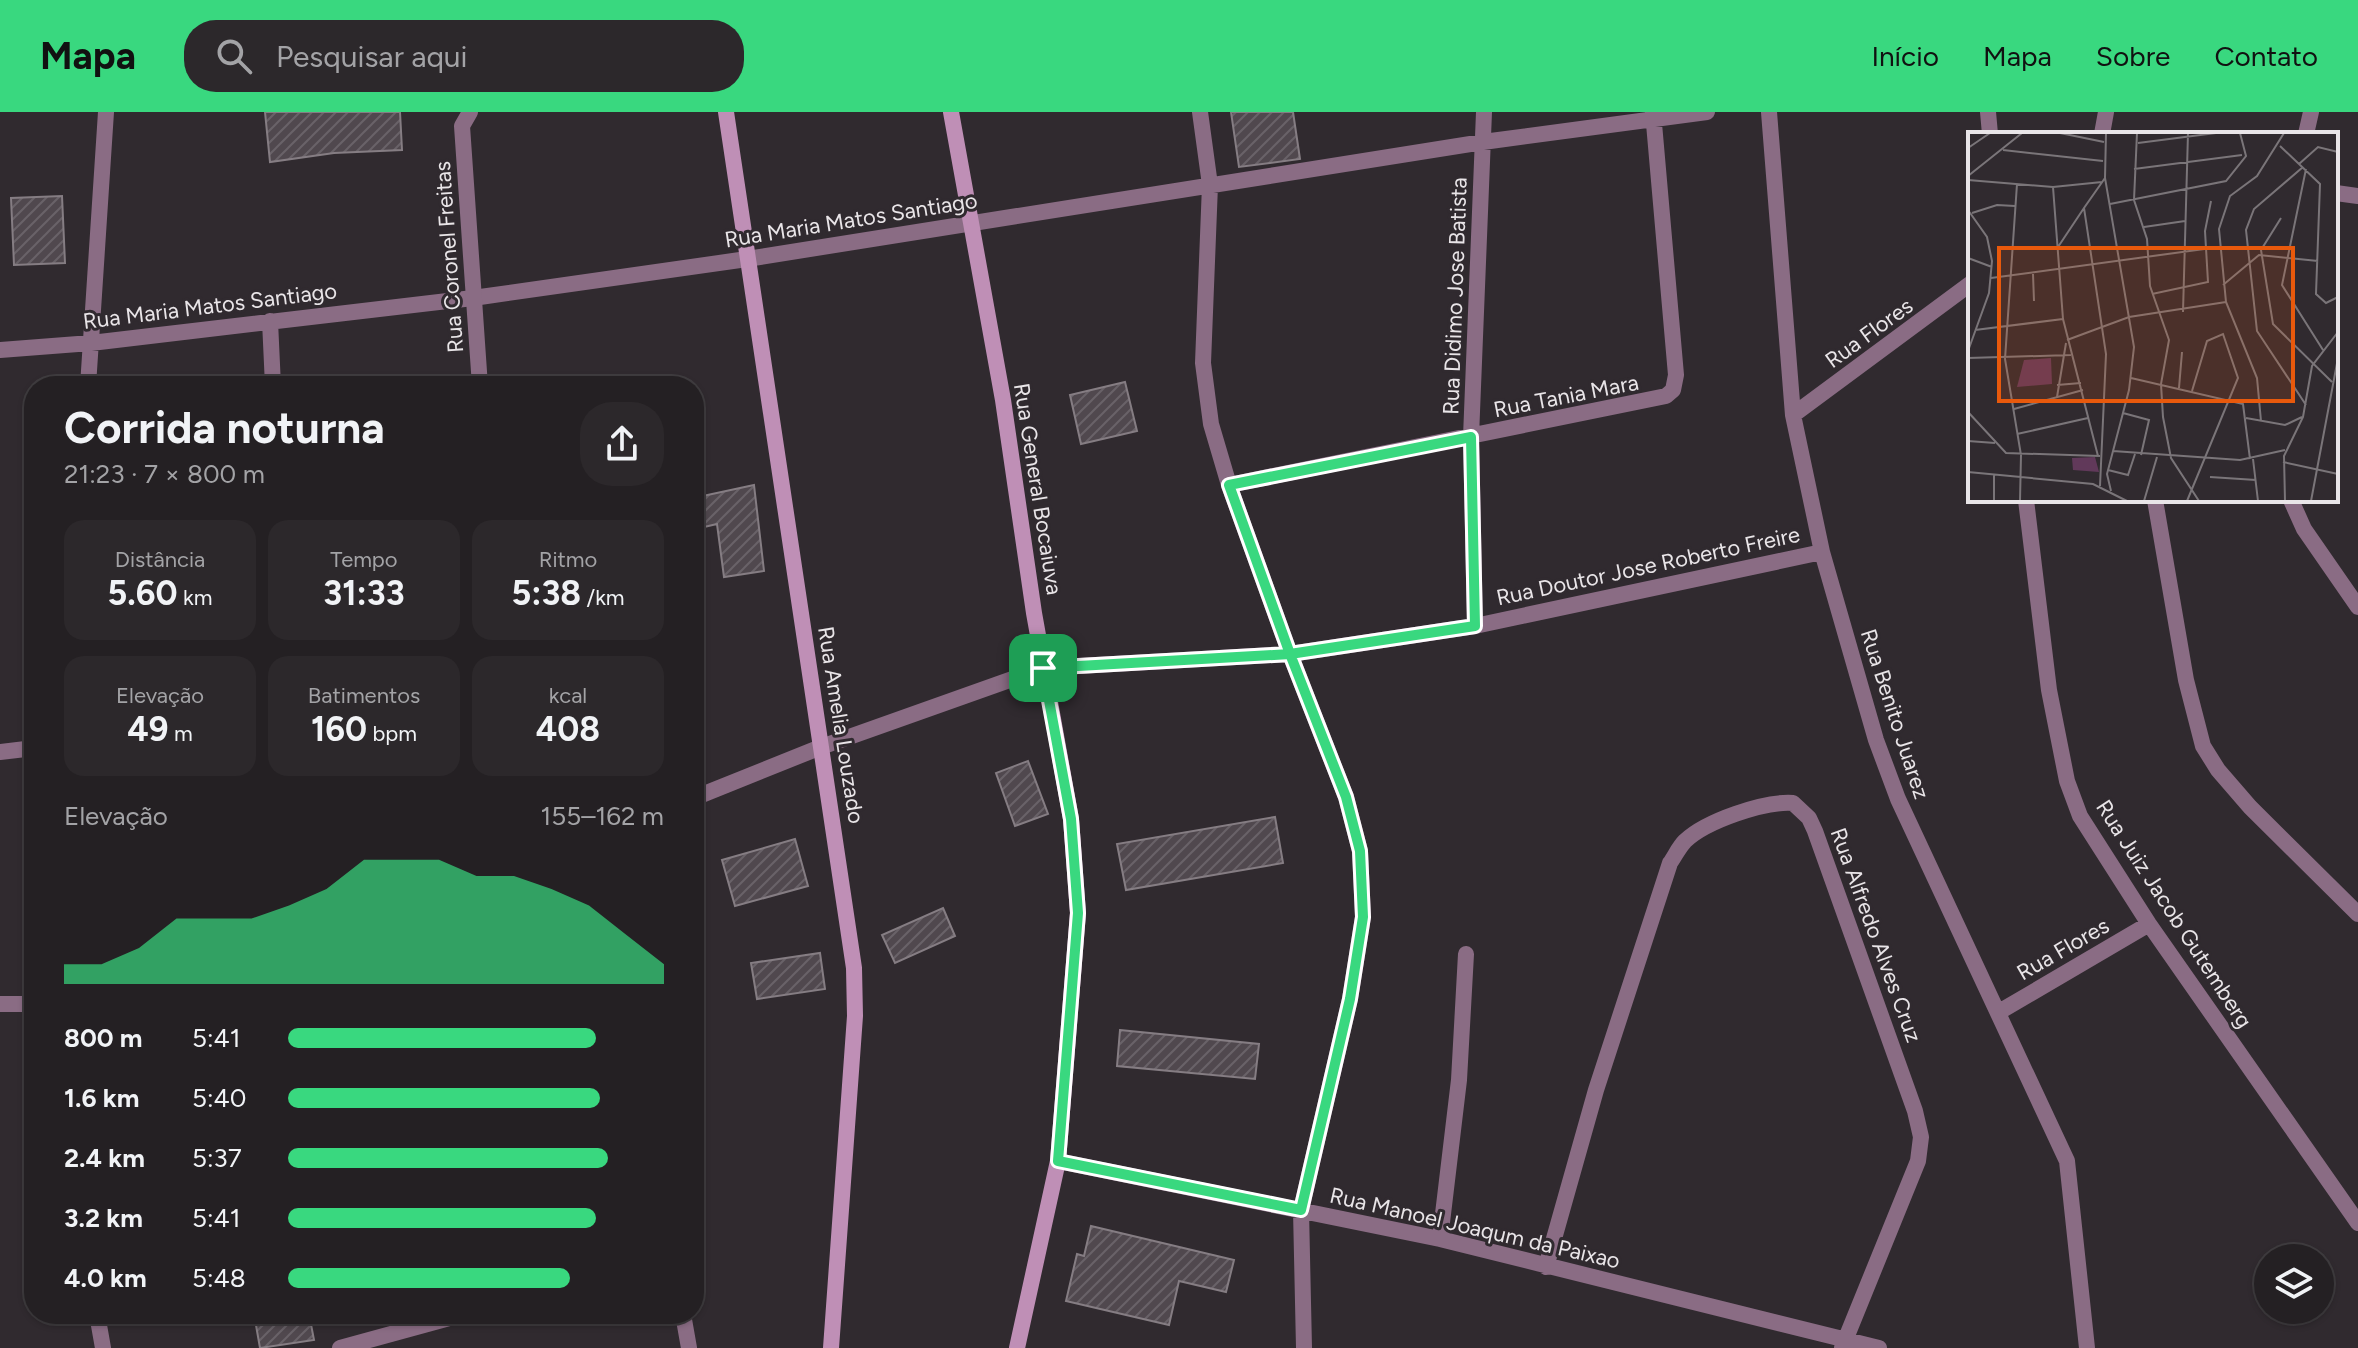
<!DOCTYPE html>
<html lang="pt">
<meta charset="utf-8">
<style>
body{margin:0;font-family:Figtree,sans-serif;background:#2c282b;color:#f1f3f6;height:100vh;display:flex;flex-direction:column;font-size:30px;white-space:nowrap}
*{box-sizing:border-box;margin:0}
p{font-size:26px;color:#a3a3a6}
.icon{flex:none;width:44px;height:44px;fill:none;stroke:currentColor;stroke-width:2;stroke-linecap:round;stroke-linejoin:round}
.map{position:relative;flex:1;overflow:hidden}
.sheet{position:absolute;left:24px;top:264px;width:680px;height:948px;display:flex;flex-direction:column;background:#242023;border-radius:32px;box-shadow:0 2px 6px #0004,0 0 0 2px #413e41}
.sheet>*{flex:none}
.controls{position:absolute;left:2254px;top:1132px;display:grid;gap:16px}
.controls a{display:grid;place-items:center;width:80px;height:80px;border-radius:50%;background:#242023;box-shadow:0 2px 6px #0004,0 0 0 2px #413e41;font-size:40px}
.pin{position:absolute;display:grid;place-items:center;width:68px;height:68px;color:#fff;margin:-34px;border-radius:16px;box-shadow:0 4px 12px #0006}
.round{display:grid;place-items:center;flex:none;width:84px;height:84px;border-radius:32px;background:#2c282b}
.headline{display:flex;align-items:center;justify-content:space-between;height:136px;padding:0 40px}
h1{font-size:44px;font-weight:700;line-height:60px}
.metrics{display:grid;grid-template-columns:repeat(3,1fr);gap:12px;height:136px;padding:8px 40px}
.metrics div{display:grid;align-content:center;border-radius:20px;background:#2c282b;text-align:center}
.metrics b{font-size:34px;font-weight:700}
.metrics small{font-size:22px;font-weight:400}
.metrics p{font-size:22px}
.chart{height:224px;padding:16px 40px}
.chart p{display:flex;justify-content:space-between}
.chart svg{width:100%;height:144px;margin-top:8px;fill:#39d87f;opacity:.7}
ul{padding:0 40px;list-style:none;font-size:26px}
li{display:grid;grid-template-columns:128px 96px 1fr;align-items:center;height:60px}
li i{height:20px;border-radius:10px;background:#39d87f}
header{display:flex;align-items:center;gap:48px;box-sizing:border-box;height:112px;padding:0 40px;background:#39d87f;color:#111}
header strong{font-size:38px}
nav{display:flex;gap:44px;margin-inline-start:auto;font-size:28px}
.search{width:560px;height:72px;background:#2c282b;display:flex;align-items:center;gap:20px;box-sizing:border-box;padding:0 28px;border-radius:32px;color:#a3a3a6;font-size:30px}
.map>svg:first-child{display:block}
.building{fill:url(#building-hatch);stroke:#857d83;stroke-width:2}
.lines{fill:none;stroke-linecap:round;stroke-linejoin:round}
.minor{stroke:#8a6c84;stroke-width:16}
.tertiary{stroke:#8a6c84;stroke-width:16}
.secondary{stroke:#bf8fb6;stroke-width:16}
.route-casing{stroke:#fff;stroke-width:16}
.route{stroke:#39d87f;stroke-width:10}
.labels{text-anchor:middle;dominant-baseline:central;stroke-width:6;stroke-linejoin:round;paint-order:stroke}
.street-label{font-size:22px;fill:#e9e5e8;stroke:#302a2f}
.inset-road{fill:none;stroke:#7a7579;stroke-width:2}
.view{fill:#e8590c;fill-opacity:0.15;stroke:#e8590c;stroke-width:4}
.inset-edge{fill:none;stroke:#e9e5e8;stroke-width:4}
</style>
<header>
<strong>Mapa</strong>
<div class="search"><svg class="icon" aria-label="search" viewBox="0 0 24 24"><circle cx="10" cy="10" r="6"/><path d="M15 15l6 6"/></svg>Pesquisar aqui</div>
<nav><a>Início</a><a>Mapa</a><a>Sobre</a><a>Contato</a></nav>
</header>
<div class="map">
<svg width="2358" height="1236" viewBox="0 0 2358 1236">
<defs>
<pattern id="building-hatch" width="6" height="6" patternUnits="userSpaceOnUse" patternTransform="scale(2)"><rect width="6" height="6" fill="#50484e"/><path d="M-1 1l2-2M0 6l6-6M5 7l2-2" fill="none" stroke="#696268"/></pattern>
</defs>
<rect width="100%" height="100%" fill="#302a2f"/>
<!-- building -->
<path class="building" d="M265 0H400L402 38 334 41 270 50Z
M1231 0H1293L1300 47 1239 55Z
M62 84 65 151 14 153 11 86Z
M1125 270 1137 319 1081 332 1070 283Z
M754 373 764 459 724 465 717 412 704 415 698 385Z
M1028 649 1048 702 1015 714 996 661Z
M1275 705 1283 751 1126 778 1117 732Z
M795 727 808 774 735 794 722 748Z
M943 796 955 824 895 851 882 823Z
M820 841 825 877 757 887 751 851Z
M1120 918 1259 932 1255 967 1117 954Z
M1091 1114 1234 1148 1226 1180 1179 1169 1169 1213 1066 1189 1077 1142 1084 1144Z
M254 1202H309L314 1228 260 1236Z"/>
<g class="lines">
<!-- minor -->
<path class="minor" d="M1200 0 1210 73 1203 251 1211 312 1229 373 1290 542 1346 685 1360 739 1363 805 1350 887 1301 1098 1304 1236
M1769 0 1793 303 1822 440 1876 628 1898 687 2067 1049 2087 1236
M1988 0 1990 22
M2102 22 2106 0
M2306 22 2311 0
M2336 81 2358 84
M270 209 273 274
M0 238 91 231 473 186 747 147 1483 30 1707 0
M88 274 106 0
M1793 303 1970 172
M1229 373 1666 284 1673 278 1676 263 1653 0
M2026 388 2049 578 2067 669 2080 704 2149 812 2358 1111
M2155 388 2186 568 2203 634 2218 658 2250 695 2358 802
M2291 388 2304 417 2358 495
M1475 514 1471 325 1484 0
M0 640 34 636
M694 686 821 635 1043 556 1290 542 1475 514 1822 440
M0 892H34
M1999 900 2149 812
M1058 1049 1440 1127 1879 1236
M1440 1127 1459 968 1466 842
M1546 1155 1596 978 1670 751C1675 744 1679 735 1685 729 1706 709 1764 689 1793 691L1809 706 1815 719 1915 999 1921 1025 1918 1049 1842 1236
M97 1202 103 1236
M340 1236 464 1202"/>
<!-- tertiary -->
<path class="tertiary" d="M470 0 462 14 480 274
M683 1202 689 1236"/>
<!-- secondary -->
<path class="secondary" d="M726 0 854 856 855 904 831 1236
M951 0 1003 288 1034 501 1071 707 1078 801 1058 1049 1017 1236"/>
</g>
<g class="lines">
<!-- route casing -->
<g class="route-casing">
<path id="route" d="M1043 556 1071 707 1078 801 1058 1049 1301 1098 1350 887 1363 805 1360 739 1346 685 1290 542 1475 514 1471 325 1229 373 1290 542 1043 556"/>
</g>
<!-- route -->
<use href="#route" class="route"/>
</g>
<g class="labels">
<!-- street labels -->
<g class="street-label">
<text transform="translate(851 108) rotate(-9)">Rua Maria Matos Santiago</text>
<text transform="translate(449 145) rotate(-94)">Rua Coronel Freitas</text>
<text transform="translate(1455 184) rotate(-88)">Rua Didimo Jose Batista</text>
<text transform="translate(210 194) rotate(-7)">Rua Maria Matos Santiago</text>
<text transform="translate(1869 221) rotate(-36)">Rua Flores</text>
<text transform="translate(1566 284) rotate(-11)">Rua Tania Mara</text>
<text transform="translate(1038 377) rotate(81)">Rua General Bocaiuva</text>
<text transform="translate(1648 454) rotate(-12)">Rua Doutor Jose Roberto Freire</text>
<text transform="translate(1895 602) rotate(72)">Rua Benito Juarez</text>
<text transform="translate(841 613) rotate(81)">Rua Amelia Louzado</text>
<text transform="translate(2174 802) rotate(57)">Rua Juiz Jacob Gutemberg</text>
<text transform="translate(1876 823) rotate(70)">Rua Alfredo Alves Cruz</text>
<text transform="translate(2063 837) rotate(-30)">Rua Flores</text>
<text transform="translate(1475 1116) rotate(13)">Rua Manoel Joaqum da Paixao</text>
</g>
</g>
<!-- overview -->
<g transform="translate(1968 20)">
<rect width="370" height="370" fill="#302a2f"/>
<path d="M83 226 84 252 49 255 56 228Z" fill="#61395a"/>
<path d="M127 325 131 340 105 338 104 326Z" fill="#61395a"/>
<path class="inset-road" d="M92 1 136 10M138 1 137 46 166 215 161 258 139 342 143 359M169 1 166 68 179 107 182 154 201 208 193 252 195 285 203 326 231 369M170 11 248 1M312 14 352 52 348 162 358 171 370 165M0 16 22 1M35 18 135 29M331 32 350 15 370 20M335 35 286 77 278 98 289 199 338 273M166 37 274 23M338 37 314 153 355 218M0 44 54 1M0 48 85 55 134 50M49 52 37 227 53 323 52 369M85 55 95 187 130 324M142 72 258 49 278 24 272 1M0 78 19 105 24 129 21 161 0 219M4 81 29 73 47 74M313 86 293 118 305 192 364 250M176 95 217 89M90 115 116 76M0 126 24 135M65 142 66 169M23 146 251 115M255 153 291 123 350 129M184 162 240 150 237 99 243 69M215 180 220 1M7 198 95 187M99 208 161 185 258 170M0 226 103 223M163 246 275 272 282 327M89 253 113 251M211 256 214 220M89 265 98 211M46 277 115 258M0 280 38 321 132 324M155 281 181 288 173 323M278 286 317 293 334 285M293 289 289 246 258 170 251 97 262 64 289 44 316 1M49 302 120 286M0 309 27 311M145 319 272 328 317 318M285 327 290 369M315 330 370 342M140 338 160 343 167 322M0 340 125 352 159 369M26 343V369M242 345 288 348M132 354 138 222 116 76 137 46M176 369 189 325M219 369 270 246 255 202 239 209 224 259M317 369 316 324 335 285 344 234 370 200M343 369 370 226"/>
<path class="view" d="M31 116H325V269H31Z"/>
<rect width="370" height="370" class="inset-edge"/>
</g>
</svg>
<div class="controls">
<a><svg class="icon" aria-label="layers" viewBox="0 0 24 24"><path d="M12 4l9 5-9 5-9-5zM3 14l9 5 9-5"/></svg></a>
</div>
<div class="pin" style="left:1043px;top:556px;background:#1e9e55"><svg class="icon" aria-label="arrive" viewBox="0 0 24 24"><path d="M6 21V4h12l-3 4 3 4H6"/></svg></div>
<section class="sheet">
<div class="headline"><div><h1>Corrida noturna</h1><p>21:23 · 7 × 800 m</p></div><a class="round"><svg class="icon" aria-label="share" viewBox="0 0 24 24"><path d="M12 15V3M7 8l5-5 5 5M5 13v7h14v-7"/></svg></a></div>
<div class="metrics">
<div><p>Distância</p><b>5.60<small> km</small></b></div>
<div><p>Tempo</p><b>31:33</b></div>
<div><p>Ritmo</p><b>5:38<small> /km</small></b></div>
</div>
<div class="metrics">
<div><p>Elevação</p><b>49<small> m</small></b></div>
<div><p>Batimentos</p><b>160<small> bpm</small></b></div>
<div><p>kcal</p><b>408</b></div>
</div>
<div class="chart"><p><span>Elevação</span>155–162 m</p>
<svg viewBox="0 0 160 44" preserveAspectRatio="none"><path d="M0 44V38L10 38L20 33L30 24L40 24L50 24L60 20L70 15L80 6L90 6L100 6L110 11L120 11L130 15L140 20L150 29L160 38V44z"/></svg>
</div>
<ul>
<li><b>800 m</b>5:41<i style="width:82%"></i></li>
<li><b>1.6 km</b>5:40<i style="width:83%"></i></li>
<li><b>2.4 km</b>5:37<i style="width:85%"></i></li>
<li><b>3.2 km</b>5:41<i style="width:82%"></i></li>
<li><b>4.0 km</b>5:48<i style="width:75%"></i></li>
</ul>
</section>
</div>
